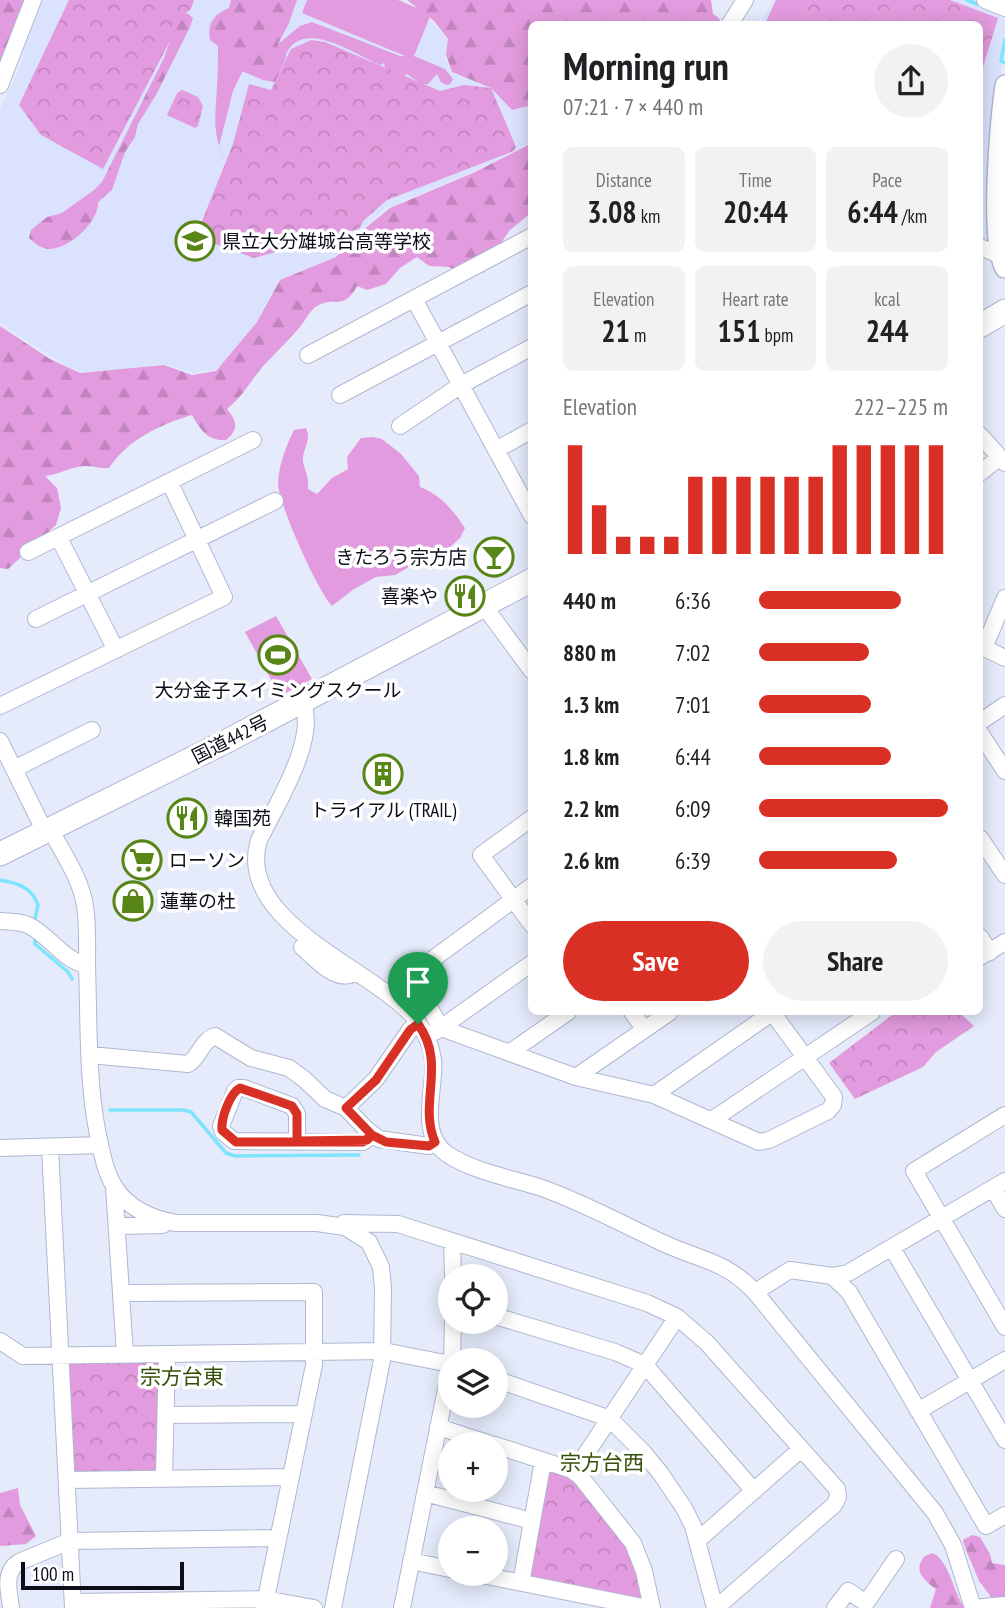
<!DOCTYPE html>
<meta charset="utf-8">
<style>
body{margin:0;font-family:"PT Sans Narrow","Noto Sans JP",sans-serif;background:#f2f2f2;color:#202124;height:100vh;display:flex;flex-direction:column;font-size:26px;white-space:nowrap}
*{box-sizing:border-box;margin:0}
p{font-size:23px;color:#757577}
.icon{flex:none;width:38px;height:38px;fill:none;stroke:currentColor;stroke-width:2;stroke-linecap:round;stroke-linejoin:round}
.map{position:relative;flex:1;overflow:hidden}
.panel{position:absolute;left:528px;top:21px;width:455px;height:994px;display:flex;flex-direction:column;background:#fff;border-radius:10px;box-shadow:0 4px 18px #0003}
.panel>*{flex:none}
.tools{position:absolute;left:438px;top:1264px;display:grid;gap:14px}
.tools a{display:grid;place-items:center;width:70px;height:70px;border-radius:50%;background:#fff;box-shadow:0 4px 18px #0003;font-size:35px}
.scale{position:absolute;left:21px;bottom:18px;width:163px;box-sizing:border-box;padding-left:7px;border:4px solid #0b0e17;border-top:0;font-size:19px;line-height:24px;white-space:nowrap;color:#0b0e17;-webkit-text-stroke:5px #fff;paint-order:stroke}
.pin{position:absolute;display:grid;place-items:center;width:60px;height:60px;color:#fff;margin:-72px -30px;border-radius:50% 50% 50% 0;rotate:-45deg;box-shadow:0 0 7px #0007}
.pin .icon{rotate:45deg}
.round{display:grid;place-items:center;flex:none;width:74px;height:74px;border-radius:37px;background:#f2f2f2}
.headline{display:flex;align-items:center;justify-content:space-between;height:119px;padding:0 35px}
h1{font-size:38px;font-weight:700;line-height:52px}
.stats{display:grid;grid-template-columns:repeat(3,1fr);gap:10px;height:119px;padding:7px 35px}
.stats div{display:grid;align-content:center;border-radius:10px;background:#f2f2f2;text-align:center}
.stats b{font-size:30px;font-weight:700}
.stats small{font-size:19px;font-weight:400}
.stats p{font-size:19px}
.chart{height:196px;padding:14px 35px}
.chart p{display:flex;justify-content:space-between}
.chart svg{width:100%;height:126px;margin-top:7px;stroke:#d93025;stroke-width:6}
.cta{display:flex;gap:14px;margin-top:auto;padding:14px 35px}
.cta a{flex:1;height:80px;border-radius:42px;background:#d93025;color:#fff;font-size:28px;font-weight:700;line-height:80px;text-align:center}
.cta a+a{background:#f2f2f2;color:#202124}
ul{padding:0 35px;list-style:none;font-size:23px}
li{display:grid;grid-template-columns:112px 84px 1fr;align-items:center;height:52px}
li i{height:18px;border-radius:9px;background:#d93025}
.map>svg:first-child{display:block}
.built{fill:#dae2fe}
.grass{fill:#e29bde}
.forest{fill:url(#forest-firs)}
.park{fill:url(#park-crowns)}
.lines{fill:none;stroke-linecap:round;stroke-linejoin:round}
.stream{stroke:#7ee4fd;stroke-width:3.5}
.minor-casing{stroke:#afb7d1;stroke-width:18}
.major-casing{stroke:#afb7d1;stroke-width:22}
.highway-casing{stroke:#afb7d1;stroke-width:25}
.minor{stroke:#fff;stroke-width:16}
.major{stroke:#fff;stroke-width:19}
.highway{stroke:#fff;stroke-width:23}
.route-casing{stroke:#fff;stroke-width:14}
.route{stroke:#d93025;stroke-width:9}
.labels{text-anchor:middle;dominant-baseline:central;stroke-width:7;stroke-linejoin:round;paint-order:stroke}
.poi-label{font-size:19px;fill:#0b0e17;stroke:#fff;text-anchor:start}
.street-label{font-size:19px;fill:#0b0e17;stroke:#fff}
.neighbourhood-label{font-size:21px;fill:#335009;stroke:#fff}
</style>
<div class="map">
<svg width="1005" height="1608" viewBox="0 0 1005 1608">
<defs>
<pattern id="forest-firs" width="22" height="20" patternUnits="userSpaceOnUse" patternTransform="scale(1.75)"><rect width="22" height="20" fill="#e29bde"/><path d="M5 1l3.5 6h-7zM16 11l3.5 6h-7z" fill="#c184be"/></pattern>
<pattern id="park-crowns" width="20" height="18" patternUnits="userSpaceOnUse" patternTransform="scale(1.75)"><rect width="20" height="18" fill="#e29bde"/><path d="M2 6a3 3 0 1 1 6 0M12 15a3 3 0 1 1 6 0" fill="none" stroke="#c184be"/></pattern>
</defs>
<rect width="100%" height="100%" fill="#e5ebfb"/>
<!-- built -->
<path class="built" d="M40 0H402L433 23 448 41 445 56 451 73 490 87 512 111 532 106V142L477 170 385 209 346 243 335 257 279 280 257 322 216 370 193 373 163 364 129 369 79 372 53 358 0 323V109L20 67 30 26Z
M773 0H965L1005 15V47L994 114 987 247 980 244V24H761Z"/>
<!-- grass -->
<path class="grass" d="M307 0H398L431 14 414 56 445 69 453 79 450 84 446 85 441 82 437 74 428 84H421L407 74 404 76 385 68 384 63 380 65C356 55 303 17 286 54L278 53V44L300 26 312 22 400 56H405L302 13Z
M776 0H811L801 24H765Z
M218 46 229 49 248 60 233 91 219 146 225 158C211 135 216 112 217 86 218 73 218 60 218 46Z
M306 428C312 441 302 449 303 461 305 473 309 474 308 489L317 494 332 478 348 469 347 457 361 438 373 437 382 439 401 454 419 476 420 487C441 495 453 510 465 528L460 538 449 548 421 560 395 575 376 577 354 589 332 606C318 592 277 501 278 482 279 465 286 446 294 430Z
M276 616 312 679 280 696 245 632Z"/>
<!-- forest -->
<path class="forest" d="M0 0H24L0 63Z
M231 0H297L289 23 278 44V52L286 54V58L275 82 263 80 242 71 248 60 242 58 237 60 228 55 229 49 218 46 210 40C207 23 214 14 229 8Z
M407 0H711L713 14 719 18 721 24H532V105L512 110 491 88 452 72 446 55 448 39 434 21Z
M187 13 193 18 190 27 156 95 138 124 135 137 125 152 112 190 98 202C99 222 69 249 49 249 41 249 35 243 29 238L31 230 47 217 62 213 94 190 102 182 164 58 176 23 181 14Z
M532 143V212L510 230 503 240 501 256 483 273 467 274 448 267 429 266 417 257 400 268 386 284 367 290 357 286C343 312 335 295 317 306 310 310 305 321 300 327 289 340 277 351 266 363 250 380 246 393 227 409 237 421 239 429 226 440 207 441 200 429 192 415 161 424 127 440 109 468 100 469 94 466 85 466 72 466 58 475 45 476L57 488 61 508 56 525 40 539 30 543 19 559 8 569 0 568V326L50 359 80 373 164 365 192 375 216 371 257 322 280 280 336 257 347 243 390 208 475 172Z
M18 1488 20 1505 36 1536 26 1544 0 1546V1493Z
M972 1535 980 1537 990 1554 992 1563 1005 1565V1602H995L979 1581 964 1545 963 1540Z
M933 1553C950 1562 953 1593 965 1608H930L936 1589C924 1581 912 1570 925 1556Z"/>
<!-- park -->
<path class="park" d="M69 0H194L191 9 184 14 103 169 41 135 19 105Z
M811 0H950L998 18 980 77V24H801Z
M311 40 325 42 440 91 464 85 491 88 516 147 514 151 387 200 364 220 359 229 254 258 204 240 200 226 233 144 249 84 271 90 291 49Z
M182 90 198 97 203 106 198 126 195 128 167 115 177 93Z
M896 1012H959L974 1026 936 1052 923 1067 855 1099 829 1063Z
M68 1361H162L158 1471 73 1473Z
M549 1470 569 1474 631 1546 643 1603 532 1580 528 1574Z"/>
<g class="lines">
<!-- stream -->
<path class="stream" d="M967 0 980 5
M1005 40 1001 61 1005 63
M0 880C17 883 32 887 38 905L34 923
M35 935V944L68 972 72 979
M110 1110H183L191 1112 226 1153 235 1156 359 1155"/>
<!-- minor casing -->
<g class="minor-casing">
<path id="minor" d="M985 0 1005 8
M730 24 745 0
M0 85 33 0
M980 247 999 255
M414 299 532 516
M308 355 532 236
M340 395 532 293
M400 426 461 385 532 347
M980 435 1005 463
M496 450 532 430
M980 473 999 458
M59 538 116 650
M28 552 253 440
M484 606 532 671
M36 619 275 501
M980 646 1005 658
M984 648 1005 598
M302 702C319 738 276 805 259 840 235 918 361 965 406 1009 420 1022 430 1040 433 1059 436 1089 417 1133 447 1154 474 1172 511 1178 542 1188 584 1203 622 1224 663 1243 699 1260 725 1260 755 1292L935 1513 953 1545 973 1608
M0 706 224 597 170 483
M980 722 1005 705
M980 733 1005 771
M0 741 45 832
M14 769 92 730
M532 818 481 855 532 925
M50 829C63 853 81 879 85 906 88 926 87 946 87 965 89 1022 87 1080 98 1135 102 1153 105 1171 114 1186 127 1208 152 1219 176 1223H317L345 1227 369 1242 381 1267 383 1288 382 1360 333 1608
M980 838 1005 875
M532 886 414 973V981L441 1028 576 1077 654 1095 759 1142 769 1140 828 1111 833 1105 834 1097 772 1012
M0 921C9 922 19 921 28 925 48 934 66 963 87 965
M980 937 990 952
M302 947C316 959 337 985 356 972
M980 957 1005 942
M632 1012 644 1029
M435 1032 532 963
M509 1053 568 1012
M90 1055 188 1064C200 1057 200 1042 215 1036L251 1058 289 1068 304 1079 325 1099 346 1108 365 1128 379 1139 429 1146 435 1142
M576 1077 670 1012
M654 1095 773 1012
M346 1108 376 1079 410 1030 418 1024
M1005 1115 914 1171 1005 1327
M712 1120 872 1012
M297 1141V1114L292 1106 244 1088H238L235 1091 221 1126 223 1132 234 1141 363 1142 372 1134
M50 1147 73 1608
M0 1148 100 1145
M114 1186 125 1355
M993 1188 1005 1209
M344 1223 398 1224 647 1303 677 1317 707 1343 837 1489 838 1497 834 1505 716 1608
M117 1226 163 1225
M452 1241 453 1276
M892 1248 1005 1440
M832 1276 849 1292 986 1526 1005 1515
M755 1292 790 1270 832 1276 848 1273 1005 1181
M121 1293 314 1292V1365L264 1608
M495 1316 615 1352 645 1365 754 1491
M0 1341 23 1356 384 1351 450 1364
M452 1360 453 1321
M495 1379 602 1416 613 1422 643 1452 661 1474 684 1508 693 1526 715 1608
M918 1411 1005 1360
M166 1415 304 1414
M438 1427 491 1444
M495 1445 572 1470 580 1476 633 1543 644 1571 652 1608
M574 1472 677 1317
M164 1477 167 1354
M67 1480 291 1477
M425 1493 532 1521
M697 1541 801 1449
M411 1561 450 1569
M472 1573 648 1608
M521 1583 543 1461
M73 1602 265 1599 314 1608
M11 1608C9 1591 3 1572 19 1562L70 1541 278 1538
M402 1608 450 1369
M835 1608 848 1591 866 1603 896 1559
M973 1608 1005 1605"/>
</g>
<!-- major casing -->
<g class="major-casing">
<path id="major" d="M1005 85C1000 121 989 240 1005 268"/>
</g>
<!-- highway casing -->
<g class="highway-casing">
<path id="highway" d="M980 326 1005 311
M0 854 227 741 532 580"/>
</g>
<!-- minor -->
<use href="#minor" class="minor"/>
<!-- major -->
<use href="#major" class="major"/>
<!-- highway -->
<use href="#highway" class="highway"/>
</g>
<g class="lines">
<!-- route casing -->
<g class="route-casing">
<path id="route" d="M418 1024 410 1030 376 1080 346 1108 372 1135 367 1140 297 1141V1114L292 1106 240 1088C230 1093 221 1118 222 1130L236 1142H363L372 1135 386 1142 429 1146 435 1142C418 1103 447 1064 418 1024"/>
</g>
<!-- route -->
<use href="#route" class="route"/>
</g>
<!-- icons -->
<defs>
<g id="school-ring" transform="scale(2.0125)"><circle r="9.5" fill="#fff" stroke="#588616" stroke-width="1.5"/><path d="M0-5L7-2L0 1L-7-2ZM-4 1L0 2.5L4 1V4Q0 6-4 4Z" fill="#588616"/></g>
<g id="bar-ring" transform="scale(2.0125)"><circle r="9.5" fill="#fff" stroke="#588616" stroke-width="1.5"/><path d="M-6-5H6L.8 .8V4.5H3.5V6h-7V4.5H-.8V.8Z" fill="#588616"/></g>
<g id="restaurant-ring" transform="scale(2.0125)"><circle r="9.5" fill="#fff" stroke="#588616" stroke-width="1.5"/><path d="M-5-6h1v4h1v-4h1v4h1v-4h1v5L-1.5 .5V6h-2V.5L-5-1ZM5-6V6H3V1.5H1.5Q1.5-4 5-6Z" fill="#588616"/></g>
<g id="stadium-ring" transform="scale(2.0125)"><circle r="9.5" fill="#fff" stroke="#588616" stroke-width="1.5"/><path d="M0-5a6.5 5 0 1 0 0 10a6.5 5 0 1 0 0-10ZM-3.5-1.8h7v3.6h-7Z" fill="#588616"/></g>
<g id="building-ring" transform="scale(2.0125)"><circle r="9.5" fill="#fff" stroke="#588616" stroke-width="1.5"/><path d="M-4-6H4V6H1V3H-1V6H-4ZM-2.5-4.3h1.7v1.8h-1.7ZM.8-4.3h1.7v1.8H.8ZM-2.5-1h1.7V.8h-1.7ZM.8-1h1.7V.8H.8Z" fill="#588616"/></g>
<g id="supermarket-ring" transform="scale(2.0125)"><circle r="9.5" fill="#fff" stroke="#588616" stroke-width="1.5"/><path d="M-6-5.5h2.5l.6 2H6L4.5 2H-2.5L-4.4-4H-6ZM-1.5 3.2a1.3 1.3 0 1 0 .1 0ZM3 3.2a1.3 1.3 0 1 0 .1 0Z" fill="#588616"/></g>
<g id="shop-ring" transform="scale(2.0125)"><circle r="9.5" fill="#fff" stroke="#588616" stroke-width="1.5"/><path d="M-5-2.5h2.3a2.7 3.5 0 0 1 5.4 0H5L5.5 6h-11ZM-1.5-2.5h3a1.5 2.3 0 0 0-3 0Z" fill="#588616"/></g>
</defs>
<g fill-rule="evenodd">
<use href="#school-ring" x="195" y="241"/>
<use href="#bar-ring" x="494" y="557"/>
<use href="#restaurant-ring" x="465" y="596"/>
<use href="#stadium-ring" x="278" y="655"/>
<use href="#building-ring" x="383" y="774"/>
<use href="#restaurant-ring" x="187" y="818"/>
<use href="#supermarket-ring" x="142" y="860"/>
<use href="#shop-ring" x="133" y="901"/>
</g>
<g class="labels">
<!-- poi labels -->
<g class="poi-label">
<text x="222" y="241">県立大分雄城台高等学校</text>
<text x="467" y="557" text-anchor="end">きたろう宗方店</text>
<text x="438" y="596" text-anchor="end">喜楽や</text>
<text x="278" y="690" text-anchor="middle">大分金子スイミングスクール</text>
<text x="383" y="810" text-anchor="middle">トライアル (TRAIL)</text>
<text x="214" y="818">韓国苑</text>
<text x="169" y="860">ローソン</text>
<text x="160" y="901">蓮華の杜</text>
</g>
<!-- street labels -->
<g class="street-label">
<text transform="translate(230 739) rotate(-27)">国道442号</text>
</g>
<!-- neighbourhood labels -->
<g class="neighbourhood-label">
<text x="182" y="1376">宗方台東</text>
<text x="602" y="1462">宗方台西</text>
</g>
</g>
</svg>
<div class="tools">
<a><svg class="icon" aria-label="locate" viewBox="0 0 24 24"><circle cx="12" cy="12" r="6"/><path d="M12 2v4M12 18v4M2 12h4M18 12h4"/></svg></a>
<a><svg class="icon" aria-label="layers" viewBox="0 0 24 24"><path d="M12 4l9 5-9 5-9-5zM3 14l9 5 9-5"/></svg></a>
<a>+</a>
<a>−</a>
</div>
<div class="scale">100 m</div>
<div class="pin" style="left:418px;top:1024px;background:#1e9e55"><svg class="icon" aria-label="arrive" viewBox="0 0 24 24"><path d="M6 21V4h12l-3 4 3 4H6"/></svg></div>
<section class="panel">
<div class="headline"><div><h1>Morning run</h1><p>07:21 · 7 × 440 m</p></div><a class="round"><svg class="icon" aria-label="share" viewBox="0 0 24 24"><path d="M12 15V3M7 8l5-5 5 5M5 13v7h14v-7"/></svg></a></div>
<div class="stats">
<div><p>Distance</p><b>3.08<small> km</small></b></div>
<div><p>Time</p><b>20:44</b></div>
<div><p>Pace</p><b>6:44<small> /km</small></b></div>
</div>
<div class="stats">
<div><p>Elevation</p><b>21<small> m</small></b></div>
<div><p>Heart rate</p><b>151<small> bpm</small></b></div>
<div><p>kcal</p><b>244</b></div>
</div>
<div class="chart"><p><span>Elevation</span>222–225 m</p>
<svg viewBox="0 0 160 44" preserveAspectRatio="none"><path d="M5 44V6M15 44V27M25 44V38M35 44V38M45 44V38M55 44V17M65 44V17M75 44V17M85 44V17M95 44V17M105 44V17M115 44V6M125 44V6M135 44V6M145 44V6M155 44V6"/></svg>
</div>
<ul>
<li><b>440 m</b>6:36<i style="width:75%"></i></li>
<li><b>880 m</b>7:02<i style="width:58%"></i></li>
<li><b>1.3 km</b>7:01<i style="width:59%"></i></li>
<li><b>1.8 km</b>6:44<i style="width:70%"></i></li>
<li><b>2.2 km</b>6:09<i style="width:100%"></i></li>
<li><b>2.6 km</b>6:39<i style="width:73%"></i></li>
</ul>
<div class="cta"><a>Save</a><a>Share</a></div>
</section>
</div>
